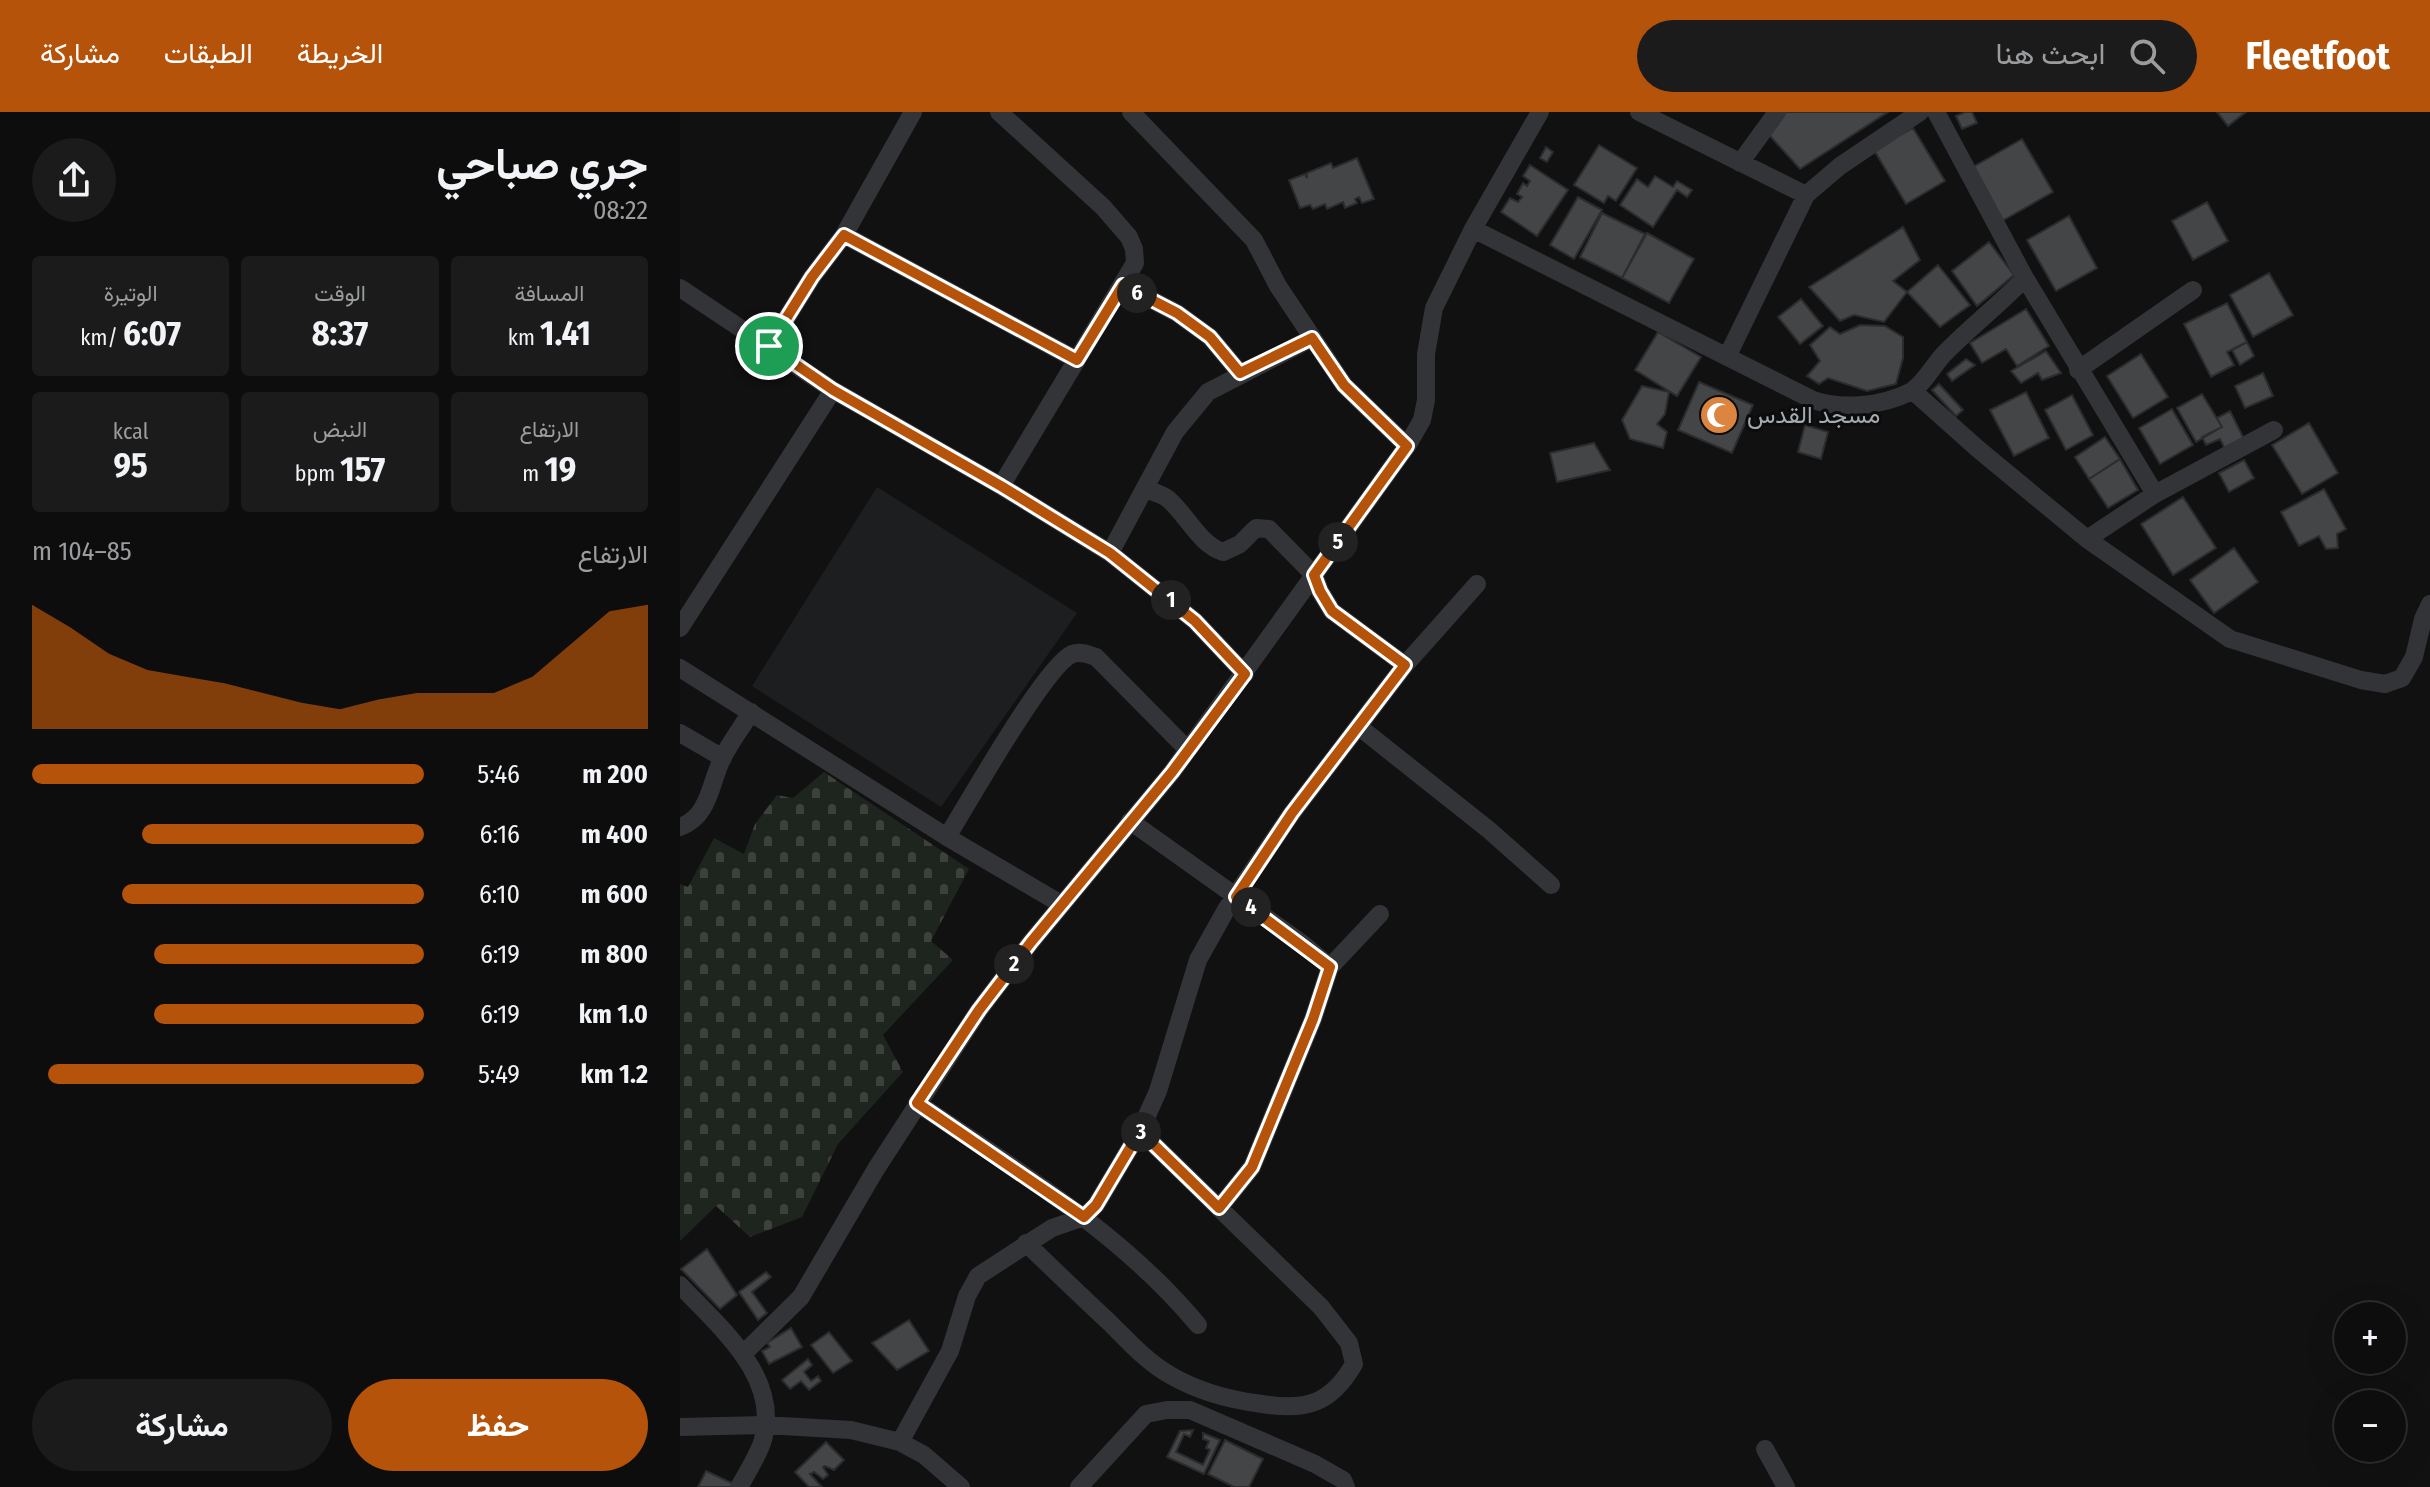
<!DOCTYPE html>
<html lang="ar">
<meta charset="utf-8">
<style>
body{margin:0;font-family:"Fira Sans Condensed",Vazirmatn,sans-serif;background:#1b1b1c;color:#f1f3f6;direction:rtl;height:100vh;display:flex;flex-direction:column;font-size:30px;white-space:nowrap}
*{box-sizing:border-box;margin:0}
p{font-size:26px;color:#9a9c9e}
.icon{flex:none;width:44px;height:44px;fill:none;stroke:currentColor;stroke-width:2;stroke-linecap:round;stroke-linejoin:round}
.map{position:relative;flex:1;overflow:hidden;direction:ltr}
.panel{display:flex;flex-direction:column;background:#0d0d0e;width:680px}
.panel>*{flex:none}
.fabs{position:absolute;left:1654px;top:1190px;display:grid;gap:16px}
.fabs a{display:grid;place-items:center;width:72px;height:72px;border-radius:50%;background:#0d0d0e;box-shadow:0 8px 32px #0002,0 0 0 2px #2d2d2e;font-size:40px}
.pin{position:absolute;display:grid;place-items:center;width:68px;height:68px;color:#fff;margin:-34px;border:4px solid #fff;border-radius:50%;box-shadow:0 2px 8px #0007}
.km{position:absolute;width:40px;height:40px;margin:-20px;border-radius:50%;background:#222;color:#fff;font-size:22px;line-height:40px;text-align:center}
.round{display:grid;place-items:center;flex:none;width:84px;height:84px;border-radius:42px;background:#1b1b1c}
.headline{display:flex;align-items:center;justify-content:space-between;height:136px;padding:0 32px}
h1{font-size:44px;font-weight:700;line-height:60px}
.metrics{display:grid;grid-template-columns:repeat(3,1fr);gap:12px;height:136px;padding:8px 32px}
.metrics div{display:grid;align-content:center;border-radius:8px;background:#1b1b1c;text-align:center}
.metrics b{font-size:34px;font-weight:700}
.metrics small{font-size:22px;font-weight:400}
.metrics p{font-size:22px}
.chart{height:224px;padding:16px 32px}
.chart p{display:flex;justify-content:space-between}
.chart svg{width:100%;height:144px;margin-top:8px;fill:#b45309;opacity:.7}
.cta{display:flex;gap:16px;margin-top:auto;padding:16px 32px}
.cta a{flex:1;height:92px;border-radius:48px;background:#b45309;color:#fff;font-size:32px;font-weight:700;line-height:92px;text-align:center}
.cta a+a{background:#1b1b1c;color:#f1f3f6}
ul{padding:0 32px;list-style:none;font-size:26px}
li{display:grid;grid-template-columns:128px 96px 1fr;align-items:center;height:60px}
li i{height:20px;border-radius:10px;background:#b45309}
header{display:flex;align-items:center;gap:48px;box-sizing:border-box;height:112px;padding:0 40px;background:#b45309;color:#fff}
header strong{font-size:38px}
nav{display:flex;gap:44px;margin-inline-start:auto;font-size:28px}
.search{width:560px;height:72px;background:#1b1b1c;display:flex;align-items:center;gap:20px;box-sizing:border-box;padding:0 28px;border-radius:44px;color:#9a9c9e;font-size:30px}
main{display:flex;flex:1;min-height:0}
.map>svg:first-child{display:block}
.built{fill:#1d1e1f}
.cemetery{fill:url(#cemetery-stones)}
.building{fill:#434547;stroke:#2b2c2e;stroke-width:2}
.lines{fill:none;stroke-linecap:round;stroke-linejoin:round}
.minor{stroke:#333437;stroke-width:18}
.route-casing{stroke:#fff;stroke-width:16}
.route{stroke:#b45309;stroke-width:10}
.labels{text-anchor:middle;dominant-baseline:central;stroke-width:6;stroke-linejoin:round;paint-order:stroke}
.poi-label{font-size:24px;fill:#a4abb1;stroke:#0c0c0d;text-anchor:start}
</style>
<header>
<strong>Fleetfoot</strong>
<div class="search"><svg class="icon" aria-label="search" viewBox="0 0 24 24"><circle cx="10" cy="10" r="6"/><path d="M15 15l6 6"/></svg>ابحث هنا</div>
<nav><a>الخريطة</a><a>الطبقات</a><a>مشاركة</a></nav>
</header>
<main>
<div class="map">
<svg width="1750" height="1375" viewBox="0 0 1750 1375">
<defs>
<pattern id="cemetery-stones" width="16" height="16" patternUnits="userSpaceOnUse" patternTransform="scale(2)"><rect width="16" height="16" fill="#1e241e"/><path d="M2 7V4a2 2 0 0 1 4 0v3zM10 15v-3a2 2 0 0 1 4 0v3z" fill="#3c413c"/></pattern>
</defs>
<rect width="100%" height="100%" fill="#111112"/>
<!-- built -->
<path class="built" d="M197 375 397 501 261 695 72 574Z"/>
<!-- cemetery -->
<path class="cemetery" d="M144 660 289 757 251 829 273 848 203 923 223 960 158 1032 122 1105 70 1125 36 1094 0 1129V772L8 775 34 726 64 742 75 712 97 683 113 686Z"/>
<!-- building -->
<path class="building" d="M1099 0H1208L1120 57 1080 13Z
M1285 0H1292L1297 11 1282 17 1276 4Z
M1537 0H1566L1548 14Z
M1233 16 1265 69 1226 92 1194 38Z
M1342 27 1373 80 1322 109 1291 56Z
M919 33 957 56 936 89 928 84 924 91 894 73Z
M866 35 873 40 867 50 860 46Z
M677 46 694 87 682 91 679 85 675 87 677 91 665 96 663 90 647 97 645 92 633 97 630 93 620 96 609 68 625 62 627 66V61L651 51 653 56Z
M850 53 888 78 857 124 821 100 830 86 838 90 842 85 837 82 843 71 847 74 850 69 843 64Z
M975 64 993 75 997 69 1012 78 1007 85 997 78 973 115 940 93 957 67 968 75Z
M898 85 922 98 894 147 870 133Z
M1527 90 1548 129 1513 148 1492 109Z
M922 101 965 122 942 166 900 145Z
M1389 104 1417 156 1376 179 1347 128Z
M1223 115 1240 148 1213 169 1227 180 1204 210 1174 203 1160 209 1129 175Z
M967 121 1014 147 989 191 942 166Z
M1309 130 1334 163 1297 194 1272 159Z
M1258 153 1290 193 1260 215 1227 180Z
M1589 161 1613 203 1573 225 1550 183Z
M1121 187 1143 214 1120 232 1098 205Z
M1547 191 1567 230 1547 240 1554 253 1531 265 1504 212Z
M1346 197 1369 234 1337 254 1326 237 1302 251 1290 231Z
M1180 213 1205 214 1223 225V246L1216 272 1187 279 1148 266 1139 272 1127 264 1140 249 1130 233 1150 215 1160 222Z
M978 220 1021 245 997 284 955 258Z
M1567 230 1574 244 1560 253 1552 238Z
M1366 239 1381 261 1362 268 1358 261 1341 271 1331 259Z
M1461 242 1488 285 1453 306 1427 264Z
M1286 247 1295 253 1272 269 1267 262Z
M1583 261 1593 284 1565 296 1555 274Z
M1019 270 1073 293 1052 341 998 318Z
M1259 272 1283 298 1276 304 1252 278Z
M962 274 989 280 985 302 977 312 987 320 983 336 950 327 942 308Z
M1346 280 1369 326 1334 344 1310 298Z
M1522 282 1542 315 1516 330 1497 296Z
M1392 283 1413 323 1386 338 1365 298Z
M1492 297 1513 333 1480 352 1459 316Z
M1550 299 1567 333 1545 337 1540 327 1526 333 1522 325 1542 315 1537 306Z
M1629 311 1658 361 1622 382 1592 333Z
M1125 313 1148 320 1141 347 1118 340Z
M1425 325 1440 347 1409 367 1395 345Z
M914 331 930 358 877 370 870 341Z
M1440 347 1458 378 1428 396 1409 367Z
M1564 348 1574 366 1549 380 1539 361Z
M1644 377 1666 417 1657 422 1658 436 1646 437 1639 424 1619 434 1601 400Z
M1503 385 1536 436 1493 463 1461 412Z
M1554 436 1578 470 1534 501 1510 468Z
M27 1137 57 1183 40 1197 1 1157Z
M86 1160 91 1165 72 1180 87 1201 78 1208 59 1180Z
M229 1208 249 1239 217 1258 192 1231Z
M111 1216 122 1235 89 1252 82 1239 90 1235 87 1231Z
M149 1220 172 1249 153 1261 131 1233Z
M128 1247 132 1253 124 1260 131 1269 138 1264 141 1269 129 1278 121 1269 110 1277 102 1268Z
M513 1318 510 1325 504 1322 496 1340 523 1353 530 1338 526 1336 529 1329 523 1327V1321L540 1328 524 1362 487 1345 500 1319Z
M545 1328 583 1347 569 1375H554L528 1362Z
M146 1330 164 1348 154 1358 145 1354 143 1355 148 1363 143 1367 134 1360 130 1362 142 1375H129L115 1360Z
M26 1359 56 1373 55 1375H18Z"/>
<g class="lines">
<!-- minor -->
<path class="minor" d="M319 0 423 95 449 125 454 137 455 151 321 374
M451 0 574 128 598 174 664 273 727 334
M959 0 1126 83
M1256 0 1345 166 1475 382
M1060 51 1097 0
M793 117 1133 288C1163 298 1202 294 1230 280 1243 273 1253 254 1263 243 1289 216 1319 193 1345 166
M164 123 233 0
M443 173 497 201 530 225 560 261
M0 176 153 278 321 374 430 441 515 509 565 562
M89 234 132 165 164 123 397 248
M1047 245 1126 83 1160 54 1240 0
M1398 258 1513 178
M1233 279 1298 337 1407 427 1475 382 1594 318
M465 377C473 380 482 382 488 387 507 403 519 432 543 440L560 432 576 416 589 417 634 463 640 479 652 499 725 553
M1407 427 1550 527 1681 568 1705 572 1722 566 1734 545 1743 507 1750 492
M430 441 495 320 528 280 632 226
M0 516 153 278
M0 556 267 725 381 792
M678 614 809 718 871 773
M0 621 43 646
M450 709 623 832 650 855
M0 715C31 704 30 668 44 643 52 628 62 615 71 600
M267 725C287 693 365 554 392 542 400 539 408 542 416 545L507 637
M237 991C336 1058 441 1120 518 1213
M539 1096 572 1055 633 907 650 855 700 802
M346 1131C374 1158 402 1185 430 1211 449 1230 467 1250 490 1263 519 1280 550 1288 582 1292 626 1299 651 1292 674 1252L669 1231 641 1195 460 1019
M0 1173C38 1214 103 1266 82 1331 76 1347 67 1361 59 1375
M63 1242 121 1185 196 1057 299 898 351 830 492 660 727 334 742 308 746 288V242L754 196 793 117 860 0
M0 1315 85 1313 171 1318 220 1330 244 1343 281 1375
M220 1330 270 1239 287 1184 298 1164 372 1116 404 1105 416 1093 460 1019 478 979 518 848 547 796 612 701 725 553 797 472
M1085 1337 1106 1375
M399 1375 466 1302 487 1298H510L635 1352 663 1368 666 1375"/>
</g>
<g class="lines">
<!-- route casing -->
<g class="route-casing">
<path id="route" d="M164 123 397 248 443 173 497 201 530 225 560 261 632 226 664 273 727 334 634 463 640 479 652 499 725 553 612 701 556 785 650 855 633 907 572 1055 539 1096 460 1019 416 1093 404 1105 237 991 299 898 351 830 492 660 565 562 515 509 430 441 321 374 153 278 89 234 132 165Z"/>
</g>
<!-- route -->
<use href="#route" class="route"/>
</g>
<!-- icons -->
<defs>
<g id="mosque-disc" transform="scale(2)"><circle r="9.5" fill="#db8540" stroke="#0c0c0d"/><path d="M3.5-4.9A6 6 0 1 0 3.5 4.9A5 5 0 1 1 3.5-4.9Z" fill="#fff"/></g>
</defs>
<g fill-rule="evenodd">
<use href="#mosque-disc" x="1039" y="303"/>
</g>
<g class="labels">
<!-- poi labels -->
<g class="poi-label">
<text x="1067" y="303">مسجد القدس</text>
</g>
</g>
</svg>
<div class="fabs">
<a>+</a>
<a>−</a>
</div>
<div class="pin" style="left:89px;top:234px;background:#1e9e55"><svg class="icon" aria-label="arrive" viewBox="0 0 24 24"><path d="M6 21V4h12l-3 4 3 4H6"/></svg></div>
<b class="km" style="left:491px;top:488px">1</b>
<b class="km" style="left:334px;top:852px">2</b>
<b class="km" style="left:461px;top:1020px">3</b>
<b class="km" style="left:571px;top:795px">4</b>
<b class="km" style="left:658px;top:430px">5</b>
<b class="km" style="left:457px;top:181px">6</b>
</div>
<section class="panel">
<div class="headline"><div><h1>جري صباحي</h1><p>08:22</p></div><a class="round"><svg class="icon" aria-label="share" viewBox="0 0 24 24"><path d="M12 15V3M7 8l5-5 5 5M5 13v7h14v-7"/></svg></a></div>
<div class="metrics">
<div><p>المسافة</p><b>1.41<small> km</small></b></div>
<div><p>الوقت</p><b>8:37</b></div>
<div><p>الوتيرة</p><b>6:07<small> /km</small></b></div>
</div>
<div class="metrics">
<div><p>الارتفاع</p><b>19<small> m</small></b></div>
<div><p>النبض</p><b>157<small> bpm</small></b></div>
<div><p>kcal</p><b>95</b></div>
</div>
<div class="chart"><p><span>الارتفاع</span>85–104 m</p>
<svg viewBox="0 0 160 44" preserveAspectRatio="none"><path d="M0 44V6L10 13L20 21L30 26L40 28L50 30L60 33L70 36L80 38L90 35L100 33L110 33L120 33L130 28L140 18L150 8L160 6V44z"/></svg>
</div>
<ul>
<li><b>200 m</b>5:46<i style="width:100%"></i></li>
<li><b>400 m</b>6:16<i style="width:72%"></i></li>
<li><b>600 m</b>6:10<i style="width:77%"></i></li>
<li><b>800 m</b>6:19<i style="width:69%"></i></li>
<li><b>1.0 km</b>6:19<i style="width:69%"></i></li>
<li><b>1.2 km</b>5:49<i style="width:96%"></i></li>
</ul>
<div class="cta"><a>حفظ</a><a>مشاركة</a></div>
</section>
</main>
